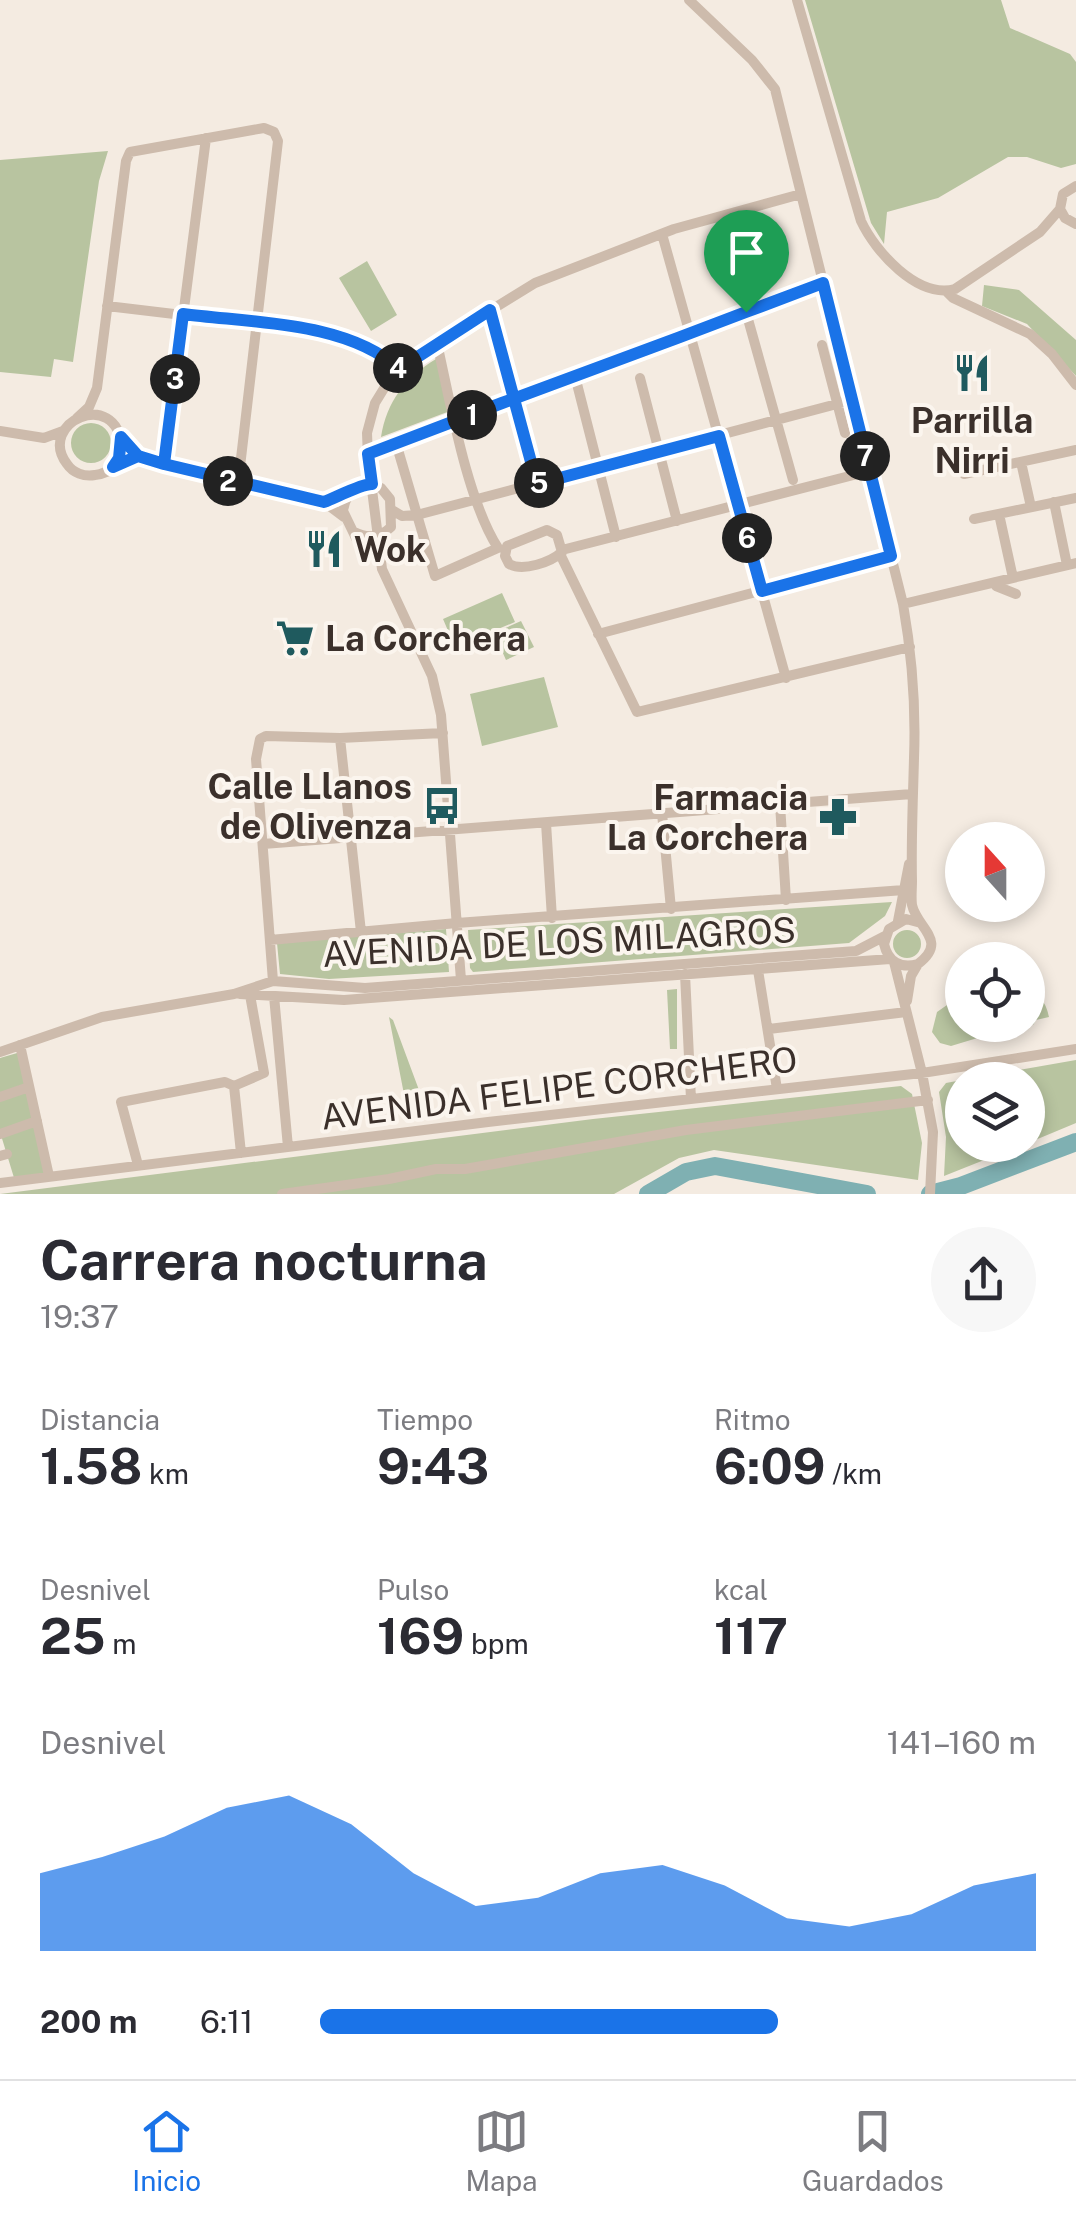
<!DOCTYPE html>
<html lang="es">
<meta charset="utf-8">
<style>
body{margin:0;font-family:"Public Sans",sans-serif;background:#f7f7f7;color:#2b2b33;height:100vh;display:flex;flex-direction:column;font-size:38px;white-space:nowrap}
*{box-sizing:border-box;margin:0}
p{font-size:32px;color:#7c7c81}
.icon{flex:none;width:55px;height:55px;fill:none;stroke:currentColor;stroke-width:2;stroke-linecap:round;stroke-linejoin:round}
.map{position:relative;height:1194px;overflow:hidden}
.drawer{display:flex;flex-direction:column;background:#fff;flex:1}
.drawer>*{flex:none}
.needle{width:65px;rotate:339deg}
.fabs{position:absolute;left:945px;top:822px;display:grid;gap:20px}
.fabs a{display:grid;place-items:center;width:100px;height:100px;border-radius:50%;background:#fff;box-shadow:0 5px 15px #0003;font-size:50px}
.pin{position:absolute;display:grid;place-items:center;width:85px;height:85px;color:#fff;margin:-102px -42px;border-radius:50% 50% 50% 0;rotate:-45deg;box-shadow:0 0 10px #0007}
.pin .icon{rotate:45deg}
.km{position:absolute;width:50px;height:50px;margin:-25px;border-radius:50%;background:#222;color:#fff;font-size:28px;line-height:50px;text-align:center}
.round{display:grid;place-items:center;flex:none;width:105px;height:105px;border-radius:52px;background:#f7f7f7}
.summary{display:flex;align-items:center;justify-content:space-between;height:170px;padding:0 40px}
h1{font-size:55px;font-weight:700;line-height:75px}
.figures{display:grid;grid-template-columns:repeat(3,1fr);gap:15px;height:170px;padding:10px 40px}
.figures div{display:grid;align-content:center}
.figures b{font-size:50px;font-weight:700}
.figures small{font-size:28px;font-weight:400}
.figures p{font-size:28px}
.chart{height:280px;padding:20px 40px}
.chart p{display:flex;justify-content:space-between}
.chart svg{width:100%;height:180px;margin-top:10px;fill:#1a73e8;opacity:.7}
ul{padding:0 40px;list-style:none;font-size:32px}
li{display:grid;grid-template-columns:160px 120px 1fr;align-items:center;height:75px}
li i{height:25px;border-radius:12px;background:#1a73e8}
.tabs{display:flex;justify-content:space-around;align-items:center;height:140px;border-top:2px solid #e1e1e2;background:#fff;font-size:28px;color:#7c7c81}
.tabs a{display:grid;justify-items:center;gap:5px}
.tabs .on{color:#1a73e8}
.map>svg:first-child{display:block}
.green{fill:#b8c4a0}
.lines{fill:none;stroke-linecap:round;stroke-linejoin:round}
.river{stroke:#7fb0b2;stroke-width:18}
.minor{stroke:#cdbbac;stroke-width:10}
.route-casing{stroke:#fff;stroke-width:20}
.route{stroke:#1a73e8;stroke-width:12}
.labels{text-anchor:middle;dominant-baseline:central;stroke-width:8;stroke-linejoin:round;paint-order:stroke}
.poi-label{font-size:35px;font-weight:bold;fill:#3b302b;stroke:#fbf5ee;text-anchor:start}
.street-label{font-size:35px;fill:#3b302b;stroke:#fbf5ee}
</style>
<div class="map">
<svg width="1076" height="1194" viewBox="0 0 1076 1194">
<rect width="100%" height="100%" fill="#f4ebe1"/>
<!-- green -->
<path class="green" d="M805 0H1001L1010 28 1070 54 1076 62V164L1061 168 1027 157H1008L938 198 887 212 884 244 871 223Z
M108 151 99 181 73 362 54 359 51 377 0 372V160Z
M367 261 397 315 371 331 339 278Z
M984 285 1019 290 1076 340V376L1027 324 982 306Z
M436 359 450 411 381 437C387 401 405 378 436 359Z
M71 443a20 20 0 1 1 40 0a20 20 0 1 1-40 0Z
M502 593 515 622 455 647 443 619Z
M521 621 534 647 506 660 494 633Z
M544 677 558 727 482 746 470 694Z
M892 902 885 916 849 943 473 972 470 968 468 930Z
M446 929 449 972 329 979 280 974 277 943Z
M893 944a14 14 0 1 1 28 0a14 14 0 1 1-28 0Z
M677 989V1049H670L667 990Z
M1028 992C1042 997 1046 1003 1049 1017L1036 1020 1033 1025 1028 1016Z
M962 1002V1025H1020L1014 1034 984 1036 951 1046 940 1043 932 1032 937 1012 947 1005Z
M389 1017 393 1020 429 1117 409 1120Z
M24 1051 49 1176 15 1181 0 1132V1058Z
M1076 1060V1123L1028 1143V1080H963Z
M962 1080V1145H1022L944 1176 946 1137 939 1092 946 1083Z
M901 1086 912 1094 922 1143 918 1180 714 1150 679 1158 614 1194H0L593 1119Z"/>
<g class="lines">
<!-- river -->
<path class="river" d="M648 1194 686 1172 715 1166 867 1194
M930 1194 961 1186 1076 1142"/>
<!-- minor -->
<path class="minor" d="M689 0 752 60 775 89 903 604C912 655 916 705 914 758 913 799 911 840 912 881 912 889 911 897 912 905 917 928 949 941 918 964 901 969 888 962 884 944L889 929 906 919 921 923
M797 0 861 221C875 251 917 299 955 289L1040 232 1060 209
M1076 186 1063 194 1060 209 1065 218 1076 224
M662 234 786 678
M946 291 953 298 1030 334 1052 354 1076 385
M107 306 326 332C354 339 377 349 399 369
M490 310 537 483
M746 312 793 480
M437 343C450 401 467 500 498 548
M822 345 845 433
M575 376 616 537
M640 378 677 521
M77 418 89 407 97 388 126 161 130 152 264 128 274 132 278 141 238 484
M0 431 44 438 63 431
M121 437 138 456 238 484 324 502 344 517
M396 443 435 576 498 548
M368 454 823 283
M1021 462 1031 507
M164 464 206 138
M113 467 122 447C116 386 36 423 67 464 73 473 84 477 95 475 110 474 123 460 138 456
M964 474 1076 450
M1054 502 1067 565
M392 510 402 516 417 515 852 400
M999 514 1013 578
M974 519 1076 498
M547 530 557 535 562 552C551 562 523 572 509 564L505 556 507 546Z
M354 532C368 539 380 538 391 527L390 499 381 488C361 479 346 490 343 511L356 538 381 563
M562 550 869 471
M560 554 637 712 910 647
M996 586 1016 594
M903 604 1076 563
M598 634 891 556
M340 738 361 932
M780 804 786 900
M662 813 671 909
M546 823 552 918
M263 844 912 794
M898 921 909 864
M270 940 457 923 904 890
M894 962 922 1073 933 1132 930 1194
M758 970 777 1089
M685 974 691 1099
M461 980 441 715 432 676 382 569 368 458 367 433 375 403 391 377 409 361 535 283 674 229 801 194
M273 981 256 759 260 739 266 736 340 738 443 733
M240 994 344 1000 890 959
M274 996 288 1147
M907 1001 911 976 918 964
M769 1029 906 1012
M20 1045 49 1176
M0 1052 102 1017 234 994 273 981 365 988 856 951 885 936
M234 1086 241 1153
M0 1097 29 1087
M0 1134 37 1121
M0 1156 7 1154
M138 1165 121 1102 225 1082 234 1086 264 1073 250 995
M0 1183 488 1122 922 1073 1076 1049
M282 1194 389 1179 436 1169H465L686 1130 928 1100"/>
</g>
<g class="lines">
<!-- route casing -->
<g class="route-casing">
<path id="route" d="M746 312C665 343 584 373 502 403L368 454 372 484C361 484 337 497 324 502L164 464 138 456 121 437 119 458 113 467 138 456 164 464 183 314C251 323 347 321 399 369L490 310 537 484 719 436 762 591 891 556 823 283 746 312"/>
</g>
<!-- route -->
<use href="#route" class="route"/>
</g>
<!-- icons -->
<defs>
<g id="restaurant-bare" transform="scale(3)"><path d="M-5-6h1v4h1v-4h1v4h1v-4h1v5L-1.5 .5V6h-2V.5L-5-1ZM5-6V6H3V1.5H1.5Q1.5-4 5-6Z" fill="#1f5a5e" stroke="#fbf5ee" stroke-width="2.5" paint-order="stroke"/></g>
<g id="supermarket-bare" transform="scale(3)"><path d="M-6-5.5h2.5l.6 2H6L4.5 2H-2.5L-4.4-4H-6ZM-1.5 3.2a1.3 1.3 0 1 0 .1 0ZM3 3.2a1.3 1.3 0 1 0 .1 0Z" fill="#1f5a5e" stroke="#fbf5ee" stroke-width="2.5" paint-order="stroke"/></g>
<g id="bus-bare" transform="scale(3)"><path d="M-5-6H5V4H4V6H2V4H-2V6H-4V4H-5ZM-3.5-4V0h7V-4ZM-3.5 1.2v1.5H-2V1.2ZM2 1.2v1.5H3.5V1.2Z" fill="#1f5a5e" stroke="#fbf5ee" stroke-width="2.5" paint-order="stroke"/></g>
<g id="pharmacy-bare" transform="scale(3)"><path d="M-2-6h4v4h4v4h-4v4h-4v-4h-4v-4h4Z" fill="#1f5a5e" stroke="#fbf5ee" stroke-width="2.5" paint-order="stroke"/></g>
</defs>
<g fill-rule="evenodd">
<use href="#restaurant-bare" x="972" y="373"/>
<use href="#restaurant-bare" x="324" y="549"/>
<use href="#supermarket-bare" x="295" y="638"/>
<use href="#bus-bare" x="442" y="806"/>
<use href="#pharmacy-bare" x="838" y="817"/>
</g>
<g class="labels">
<!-- poi labels -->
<g class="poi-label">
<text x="972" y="420" text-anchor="middle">Parrilla<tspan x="972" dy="40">Nirri</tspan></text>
<text x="354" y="549">Wok</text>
<text x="325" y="638">La Corchera</text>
<text x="412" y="786" text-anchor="end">Calle Llanos<tspan x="412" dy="40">de Olivenza</tspan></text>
<text x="808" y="797" text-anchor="end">Farmacia<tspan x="808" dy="40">La Corchera</tspan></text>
</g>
<!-- street labels -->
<g class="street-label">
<text transform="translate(559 942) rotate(-3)">AVENIDA DE LOS MILAGROS</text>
<text transform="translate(559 1088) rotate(-7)">AVENIDA FELIPE CORCHERO</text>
</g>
</g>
</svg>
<div class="fabs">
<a><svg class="needle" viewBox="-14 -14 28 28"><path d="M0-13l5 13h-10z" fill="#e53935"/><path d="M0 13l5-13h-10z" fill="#7c7c81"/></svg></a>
<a><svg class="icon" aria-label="locate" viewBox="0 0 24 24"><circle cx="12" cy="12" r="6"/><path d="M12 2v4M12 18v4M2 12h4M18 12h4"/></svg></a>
<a><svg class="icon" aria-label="layers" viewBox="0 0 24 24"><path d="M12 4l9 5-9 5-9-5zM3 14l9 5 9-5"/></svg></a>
</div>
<div class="pin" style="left:746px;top:312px;background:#1e9e55"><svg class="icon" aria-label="arrive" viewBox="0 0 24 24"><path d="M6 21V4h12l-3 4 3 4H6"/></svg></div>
<b class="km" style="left:472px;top:415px">1</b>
<b class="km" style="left:228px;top:481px">2</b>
<b class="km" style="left:175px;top:379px">3</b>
<b class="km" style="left:398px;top:368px">4</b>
<b class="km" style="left:539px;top:483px">5</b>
<b class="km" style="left:747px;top:538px">6</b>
<b class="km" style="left:865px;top:456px">7</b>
</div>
<section class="drawer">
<div class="summary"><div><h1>Carrera nocturna</h1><p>19:37</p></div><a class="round"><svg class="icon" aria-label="share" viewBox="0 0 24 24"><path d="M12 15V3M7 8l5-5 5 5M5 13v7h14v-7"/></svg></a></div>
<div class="figures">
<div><p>Distancia</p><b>1.58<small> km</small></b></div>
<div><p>Tiempo</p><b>9:43</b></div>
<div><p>Ritmo</p><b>6:09<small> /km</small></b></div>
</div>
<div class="figures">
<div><p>Desnivel</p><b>25<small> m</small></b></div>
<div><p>Pulso</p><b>169<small> bpm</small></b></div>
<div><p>kcal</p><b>117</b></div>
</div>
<div class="chart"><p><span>Desnivel</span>141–160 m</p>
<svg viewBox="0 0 160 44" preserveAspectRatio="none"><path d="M0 44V25L10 21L20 16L30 9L40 6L50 13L60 25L70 33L80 31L90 25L100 23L110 28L120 36L130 38L140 35L150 28L160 25V44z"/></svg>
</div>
<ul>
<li><b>200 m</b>6:11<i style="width:64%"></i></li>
</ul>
</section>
<nav class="tabs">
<a class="on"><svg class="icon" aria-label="home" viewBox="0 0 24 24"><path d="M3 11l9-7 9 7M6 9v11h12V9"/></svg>Inicio</a>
<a><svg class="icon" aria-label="map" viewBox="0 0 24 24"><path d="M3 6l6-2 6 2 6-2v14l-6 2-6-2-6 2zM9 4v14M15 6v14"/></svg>Mapa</a>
<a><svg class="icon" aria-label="saved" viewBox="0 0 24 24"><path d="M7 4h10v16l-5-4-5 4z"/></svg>Guardados</a>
</nav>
